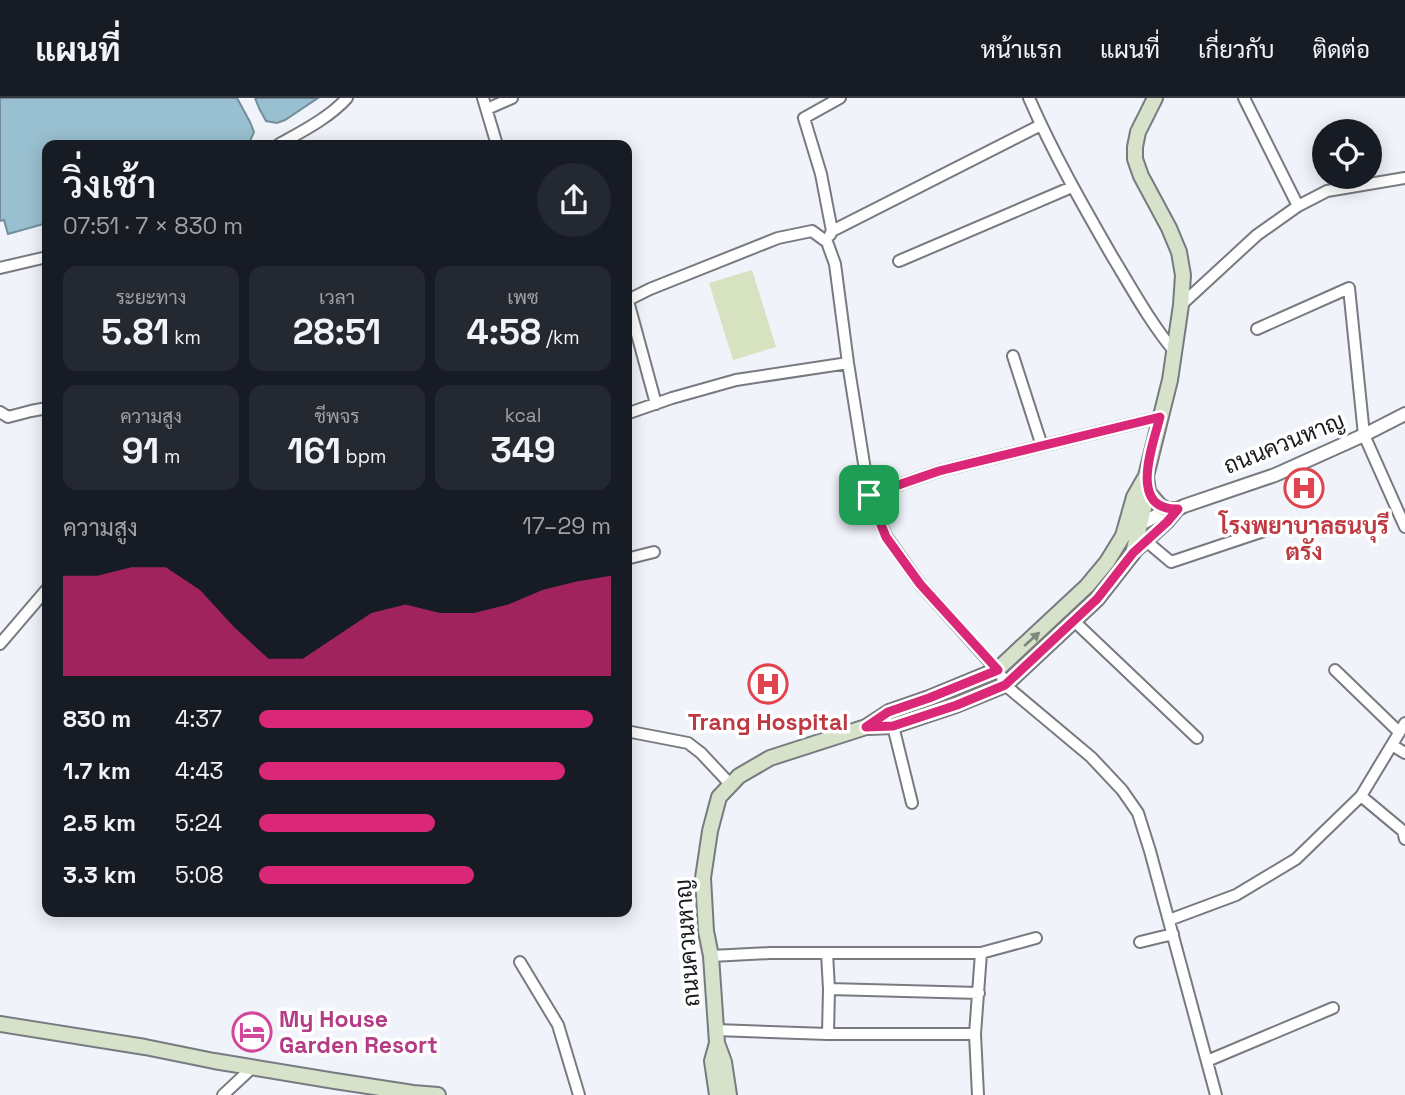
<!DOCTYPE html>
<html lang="th">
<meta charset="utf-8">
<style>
body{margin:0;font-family:"Space Grotesk",Sarabun,sans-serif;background:#242831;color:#f1f3f6;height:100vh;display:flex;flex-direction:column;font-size:26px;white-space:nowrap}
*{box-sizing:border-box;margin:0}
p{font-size:23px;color:#9ea1a6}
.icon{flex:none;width:38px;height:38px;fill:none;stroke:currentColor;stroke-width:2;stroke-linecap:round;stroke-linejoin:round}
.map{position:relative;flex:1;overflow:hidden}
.sheet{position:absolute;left:42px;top:42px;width:590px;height:777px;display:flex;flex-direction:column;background:#171b24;border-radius:14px;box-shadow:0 4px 18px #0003}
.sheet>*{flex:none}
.buttons{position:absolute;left:1312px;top:21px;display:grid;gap:14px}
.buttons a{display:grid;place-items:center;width:70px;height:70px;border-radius:50%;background:#171b24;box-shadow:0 4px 18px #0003;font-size:35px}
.pin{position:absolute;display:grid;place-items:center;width:60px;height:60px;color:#fff;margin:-30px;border-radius:14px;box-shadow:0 4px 10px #0006}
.round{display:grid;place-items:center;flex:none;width:74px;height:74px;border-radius:37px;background:#242831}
.headline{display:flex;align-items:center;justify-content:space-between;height:119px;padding:0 21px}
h1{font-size:38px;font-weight:600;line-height:52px}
.metrics{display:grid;grid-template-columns:repeat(3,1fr);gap:10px;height:119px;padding:7px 21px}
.metrics div{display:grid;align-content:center;border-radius:14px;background:#242831;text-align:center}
.metrics b{font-size:35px;font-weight:600}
.metrics small{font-size:19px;font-weight:400}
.metrics p{font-size:19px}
.chart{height:196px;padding:14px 21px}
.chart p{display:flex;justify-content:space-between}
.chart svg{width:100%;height:126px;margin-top:7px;fill:#db2777;opacity:.7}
ul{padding:0 21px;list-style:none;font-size:23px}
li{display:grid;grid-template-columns:112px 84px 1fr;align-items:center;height:52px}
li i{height:18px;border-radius:9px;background:#db2777}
header{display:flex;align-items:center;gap:42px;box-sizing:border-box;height:98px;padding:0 35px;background:#171b24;border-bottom:2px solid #363941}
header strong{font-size:33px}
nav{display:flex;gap:38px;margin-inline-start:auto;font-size:24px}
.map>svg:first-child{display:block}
.pitch{fill:#d7e2c0}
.water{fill:#99c0d0;stroke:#738e9a;stroke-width:2}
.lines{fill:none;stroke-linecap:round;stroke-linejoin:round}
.minor-casing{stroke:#787a80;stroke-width:14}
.tertiary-casing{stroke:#787a80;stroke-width:16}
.secondary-casing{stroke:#787a80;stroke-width:18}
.minor{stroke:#fff;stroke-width:10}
.tertiary{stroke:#fff;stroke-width:12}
.secondary{stroke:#d6e2c9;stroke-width:14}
.oneway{fill:#81887c}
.route-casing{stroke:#fff;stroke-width:14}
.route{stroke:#db2777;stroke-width:9}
.labels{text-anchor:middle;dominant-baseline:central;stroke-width:7;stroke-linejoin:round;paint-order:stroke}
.street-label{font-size:23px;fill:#1a1b1d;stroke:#fff}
.health-label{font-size:23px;font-weight:bold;fill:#be3a42;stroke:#fff}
.hotel-label{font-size:23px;font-weight:bold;fill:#b23c85;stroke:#fff;text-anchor:start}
</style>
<header>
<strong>แผนที่</strong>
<nav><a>หน้าแรก</a><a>แผนที่</a><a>เกี่ยวกับ</a><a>ติดต่อ</a></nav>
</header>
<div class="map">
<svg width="1405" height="997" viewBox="0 0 1405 997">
<rect width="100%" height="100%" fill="#f0f3fa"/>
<!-- pitch -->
<path class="pitch" d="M752 172 776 249 733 262 709 185Z"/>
<!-- water -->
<path class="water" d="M0 0H237L250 24 254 34 250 43 244 47H47V125L8 136 4 122 0 123Z
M255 0H318L285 22 277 25 266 23 259 10Z"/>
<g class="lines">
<!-- minor casing -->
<g class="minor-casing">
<path id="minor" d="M483 0 497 47
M1029 0C1053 55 1082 106 1112 158 1132 191 1150 224 1174 253
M1244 0 1298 108
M487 11 512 0
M278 47C301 34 329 20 347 0
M832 133 1041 27
M830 137 832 133 821 76 804 20 840 0
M899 163 1072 89
M0 170 47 159
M626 203 650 191 778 140 812 133 827 144 835 166 848 265 869 397 886 438 920 486 997 572 1002 579 1005 587 1091 659 1122 692 1138 715 1150 753 1216 997
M628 203 656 306
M1181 207 1257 137 1298 108 1327 93 1405 80
M1257 231 1349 190 1364 337 1405 429
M1013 258 1042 348
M0 314 8 319 31 313 47 310
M626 316 672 300 736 282 848 265
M869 397 939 373 1160 319
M1146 443 1171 464 1273 430
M626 461 654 454
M1075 524 1197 640
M0 546 47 491
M1335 572 1399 634
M893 628 912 705
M626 633 688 645 701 655 731 687
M1392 647 1405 655
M1361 698 1403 733 1405 741
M1169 822 1236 797 1296 761 1361 698 1405 625
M1140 844 1173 836
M827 855 829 891 828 936
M711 858 770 855H981L1036 840
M520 864 558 927 579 997
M829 891 979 895
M716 932 828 936H975
M1207 963 1333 910
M223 997 254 968
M978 997 975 936 981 855"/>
</g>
<!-- tertiary casing -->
<g class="tertiary-casing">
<path id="tertiary" d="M1137 428 1167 412 1174 411
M1133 455 1167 424 1178 411 1184 408 1275 377 1364 337 1405 316"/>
</g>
<!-- secondary casing -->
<g class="secondary-casing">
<path id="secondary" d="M1148 394 1160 408 1167 412
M868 629 893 628 956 607 1005 587 1097 501 1133 455 1148 394 1146 379
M0 926 145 949 214 963 335 983 413 995 438 997
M717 945 724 964 729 997
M717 997 712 963 717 945 711 858 706 833 703 780 710 733 719 699 739 678 770 660 866 629 889 614 929 600 997 572 1087 488 1107 464 1123 438 1134 399 1146 378 1170 282 1181 207 1183 177 1179 154 1169 130 1141 78 1135 61V49L1138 34 1155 0"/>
</g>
<!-- minor -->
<use href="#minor" class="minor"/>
<!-- tertiary -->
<use href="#tertiary" class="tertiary"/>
<!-- secondary -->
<use href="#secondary" class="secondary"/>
</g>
<!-- one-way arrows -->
<defs><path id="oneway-solid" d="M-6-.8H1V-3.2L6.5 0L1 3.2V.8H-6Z" transform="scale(1.75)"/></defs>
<use class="oneway" href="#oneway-solid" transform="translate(1032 541) rotate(-42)"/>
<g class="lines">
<!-- route casing -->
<g class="route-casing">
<path id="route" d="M1160 319C1153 347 1127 412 1178 411L1167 424 1133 455 1097 501 1005 587 957 607 893 628 866 629 888 614 929 600 998 572 920 486 886 439 869 397 939 373Z"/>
</g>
<!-- route -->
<use href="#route" class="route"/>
</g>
<!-- icons -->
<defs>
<g id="hospital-ring" transform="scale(2.0125)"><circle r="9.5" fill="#fff" stroke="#e0444e" stroke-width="1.5"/><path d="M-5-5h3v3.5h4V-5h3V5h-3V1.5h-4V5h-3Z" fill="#e0444e"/></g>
<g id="hotel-ring" transform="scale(2.0125)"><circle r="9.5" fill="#fff" stroke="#d1479c" stroke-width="1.5"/><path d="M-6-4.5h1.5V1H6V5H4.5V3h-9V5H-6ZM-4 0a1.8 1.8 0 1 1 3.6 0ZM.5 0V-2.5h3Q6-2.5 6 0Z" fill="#d1479c"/></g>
</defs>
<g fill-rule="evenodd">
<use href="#hospital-ring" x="1304" y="390"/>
<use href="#hospital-ring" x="768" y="586"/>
<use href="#hotel-ring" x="252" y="934"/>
</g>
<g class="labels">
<!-- street labels -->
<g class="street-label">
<text transform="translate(1284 345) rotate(-22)">ถนนควนหาญ</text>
<text transform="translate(687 845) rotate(-94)">ถนนควนหาญ</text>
</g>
<!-- health labels -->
<g class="health-label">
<text x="1304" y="428">โรงพยาบาลธนบุรี<tspan x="1304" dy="26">ตรัง</tspan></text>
<text x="768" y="624">Trang Hospital</text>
</g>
<!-- hotel labels -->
<g class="hotel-label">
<text x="279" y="921">My House<tspan x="279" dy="26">Garden Resort</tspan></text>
</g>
</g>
</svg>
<div class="buttons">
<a><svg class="icon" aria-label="locate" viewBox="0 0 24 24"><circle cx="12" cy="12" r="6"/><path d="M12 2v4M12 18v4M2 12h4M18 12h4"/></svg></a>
</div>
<div class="pin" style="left:869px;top:397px;background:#1e9e55"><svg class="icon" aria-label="arrive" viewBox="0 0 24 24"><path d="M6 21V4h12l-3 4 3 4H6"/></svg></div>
<section class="sheet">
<div class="headline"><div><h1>วิ่งเช้า</h1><p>07:51 · 7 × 830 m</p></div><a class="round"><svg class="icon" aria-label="share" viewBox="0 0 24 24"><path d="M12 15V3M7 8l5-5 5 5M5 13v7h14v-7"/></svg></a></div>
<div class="metrics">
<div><p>ระยะทาง</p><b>5.81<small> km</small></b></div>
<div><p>เวลา</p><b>28:51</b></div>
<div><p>เพซ</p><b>4:58<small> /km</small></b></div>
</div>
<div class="metrics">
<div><p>ความสูง</p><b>91<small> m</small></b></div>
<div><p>ชีพจร</p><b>161<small> bpm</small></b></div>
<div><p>kcal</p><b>349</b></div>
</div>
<div class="chart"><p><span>ความสูง</span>17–29 m</p>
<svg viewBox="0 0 160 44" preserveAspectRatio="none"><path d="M0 44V9L10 9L20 6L30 6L40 14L50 27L60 38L70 38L80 30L90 22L100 19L110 22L120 22L130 19L140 14L150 11L160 9V44z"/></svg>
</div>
<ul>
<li><b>830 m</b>4:37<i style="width:95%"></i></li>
<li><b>1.7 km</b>4:43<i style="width:87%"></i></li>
<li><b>2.5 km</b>5:24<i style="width:50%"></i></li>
<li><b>3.3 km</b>5:08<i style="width:61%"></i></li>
</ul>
</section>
</div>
